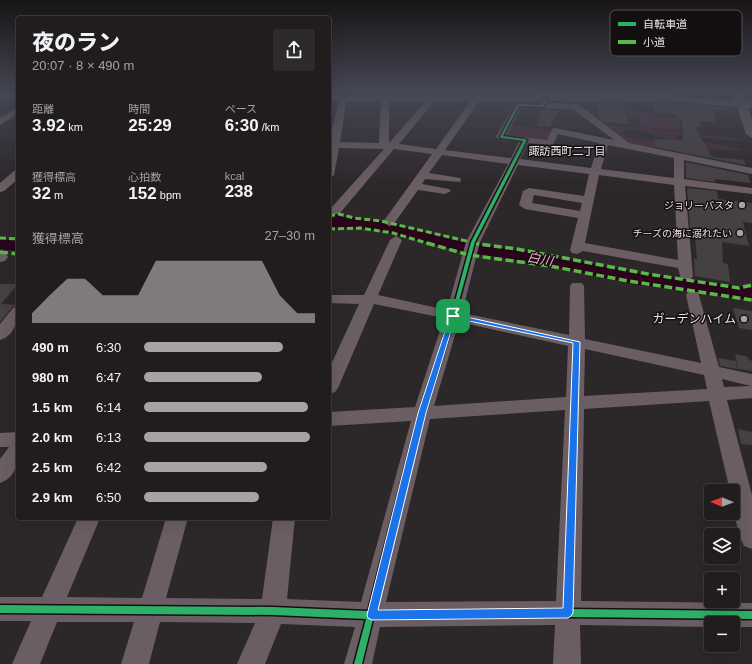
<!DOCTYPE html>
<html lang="ja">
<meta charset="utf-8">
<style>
body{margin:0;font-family:Helvetica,"Noto Sans JP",sans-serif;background:#2d2a2c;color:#f1f3f6;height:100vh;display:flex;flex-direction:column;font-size:15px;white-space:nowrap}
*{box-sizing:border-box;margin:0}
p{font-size:13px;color:#a2a2a4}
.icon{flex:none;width:22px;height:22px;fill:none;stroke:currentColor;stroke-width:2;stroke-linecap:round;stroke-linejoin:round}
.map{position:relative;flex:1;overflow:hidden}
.drawer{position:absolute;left:16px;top:16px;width:315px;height:504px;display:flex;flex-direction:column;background:#211d1f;border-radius:4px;box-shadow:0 4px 16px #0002,0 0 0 1px #3e3b3d}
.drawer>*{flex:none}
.needle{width:26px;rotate:271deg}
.fabs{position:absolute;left:704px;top:484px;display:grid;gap:8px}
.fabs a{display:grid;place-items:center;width:36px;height:36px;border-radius:4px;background:#211d1f;box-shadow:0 4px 16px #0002,0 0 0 1px #3e3b3d;font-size:20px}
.pin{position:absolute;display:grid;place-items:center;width:34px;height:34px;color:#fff;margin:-17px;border-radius:8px;box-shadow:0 2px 6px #0006}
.round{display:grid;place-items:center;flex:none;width:42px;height:42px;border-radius:4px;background:#2d2a2c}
.summary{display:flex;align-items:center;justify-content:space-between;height:68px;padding:0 16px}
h1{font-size:22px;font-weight:800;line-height:30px}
.stats{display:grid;grid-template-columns:repeat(3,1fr);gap:6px;height:68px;padding:4px 16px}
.stats div{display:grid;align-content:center}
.stats b{font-size:17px;font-weight:800}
.stats small{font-size:11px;font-weight:400}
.stats p{font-size:11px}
.chart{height:112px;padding:8px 16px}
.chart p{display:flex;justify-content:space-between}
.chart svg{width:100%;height:72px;margin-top:4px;fill:#a8a2a4;opacity:.7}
ul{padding:0 16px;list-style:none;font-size:13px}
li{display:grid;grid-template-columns:64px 48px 1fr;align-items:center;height:30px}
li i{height:10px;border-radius:5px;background:#a8a2a4}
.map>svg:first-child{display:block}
.green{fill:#4a2a3a}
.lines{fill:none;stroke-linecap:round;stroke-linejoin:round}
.stream{stroke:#2a041b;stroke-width:2.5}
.river{fill:#2a041b;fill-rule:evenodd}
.building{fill:#454143}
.minor{fill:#6b5d64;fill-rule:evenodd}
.major{fill:#6c5e64;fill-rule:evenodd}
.quiet-far1{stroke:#58b947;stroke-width:3;stroke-dasharray:6 3;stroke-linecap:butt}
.quiet{stroke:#58b947;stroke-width:3.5;stroke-dasharray:8 3.5;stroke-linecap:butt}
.cycleway-casing{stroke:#141011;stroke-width:3}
.cycleway{fill:#2db169;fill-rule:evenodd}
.route{fill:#1a73e8;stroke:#fff;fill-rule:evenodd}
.poi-dot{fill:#a8a2a4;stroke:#141011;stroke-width:1.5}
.labels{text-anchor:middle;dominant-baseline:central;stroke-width:3;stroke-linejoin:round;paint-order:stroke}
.far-poi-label{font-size:10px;fill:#ebe4e7;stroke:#141011;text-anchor:end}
.far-neighbourhood-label{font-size:11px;fill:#ebe4e7;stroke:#141011}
.poi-label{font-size:12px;fill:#ebe4e7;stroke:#141011;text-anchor:end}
.water-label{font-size:13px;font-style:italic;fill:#f7a8cf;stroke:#141011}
.key{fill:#141011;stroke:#545051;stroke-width:1}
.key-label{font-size:11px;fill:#ebe4e7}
</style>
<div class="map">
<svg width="752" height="664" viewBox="0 0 752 664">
<rect width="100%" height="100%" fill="#2c2729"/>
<!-- green -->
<path class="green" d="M615 110 652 113 653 116 680 119 679 131 641 127 639 118 618 117Z
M603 124 740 139 741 141H739L678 135H675L676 138C672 138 668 139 664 138 650 136 637 124 621 132L630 138 651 140 659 144 699 141 741 149 742 151 631 146Z
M510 125 553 131 548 142 505 137Z"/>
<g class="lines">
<!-- stream -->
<path class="stream" d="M336 216 351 222"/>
<!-- river -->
<path class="river" d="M329 92H536L539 95 534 98H329Z
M687 92 727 96 732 99 727 102 681 98 676 95 679 92Z
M351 217 381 221 464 242 536 253 633 272 752 288V300L633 284 536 263 464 252 381 231 351 227 329 228V218Z
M0 239 18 241V251L0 249Z"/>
</g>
<!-- building -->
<path class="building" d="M655 92H718L720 97 655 94Z
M596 102H622L629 124 604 122 600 119Z
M655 102 724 107 725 111 713 109 715 122 700 121 701 127 694 126 712 157 744 160 746 165 655 147 654 139 683 140 682 119 677 118V114L655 112Z
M541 110 558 111 550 127 537 126Z
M686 162 748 175 751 183 715 179V182L686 178Z
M687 188 717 191 718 199 752 203V223L743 222 749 246 722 242 723 263 728 264 730 282 695 276 694 259H697L695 236 694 228H690Z
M0 284H18L1 304 18 305 12 307 0 322Z
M733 308 752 311V330L739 328Z
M735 354 748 357 749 360 752 361V371L738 369Z
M718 358 736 361 737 369 720 366Z
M738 429 752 432V445L741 444Z"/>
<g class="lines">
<!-- minor -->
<path class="minor" d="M431 95 438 97 399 144 436 149 475 95H478L482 97 445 150 511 158 519 142 501 140 496 137 514 105 518 102 540 103 543 96H546L550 98 548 103 578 104 629 143 752 168V174L684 160V179L752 188V194L685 186 693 276 691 279H681L678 268 583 251 577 254 572 253 570 250 578 218 525 209 519 205 523 191 529 188 584 196 589 174 518 165 480 242 462 313 569 335 570 286 572 283H582L584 286 585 339 701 363 686 295 688 292H698L719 367 752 374V398L727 400 752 495V549L744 546C736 529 733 509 733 491H730L709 401 584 409 581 601 752 603V627H733V623H711V627L580 625 581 664H553L555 625 380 627 372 664H344L355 627 281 624 265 664H237L255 623 160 622 149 664H121L134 622H57L40 664H12L31 621H0V597H42L78 518H100L67 597 142 598 166 518H188L166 598 262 599 273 518H295L287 599 361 602 411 421 329 426V412L415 407 444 318 374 304 338 388 335 392 329 394V369L359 304 329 303V295H364L390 240 396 236 402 240 378 295 447 310 466 242 508 164 442 155 429 173 460 178 461 180 460 182 425 179 422 184 449 189 451 191 445 194 418 190 393 225 389 226 383 222 432 154 394 149 340 213 329 216V208L332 207 384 149 339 148 334 175 329 178V142L340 96H346L347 98 340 142 379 143 381 98 385 96 389 98V143ZM521 108 573 109 614 140 555 128 552 129 547 140 507 135ZM558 134 599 143 591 168 520 159 528 143 553 145ZM608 145 674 158V178L601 169ZM599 175 674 185 678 260 585 243ZM534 195 582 203 580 211 532 203ZM459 322 568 346 566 397 434 406ZM585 349 704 375 707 389 584 396ZM722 379 751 386 724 387ZM565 410 556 601 386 602 430 419Z
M746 97H752V101H746Z
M18 107V114L0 125V118Z
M18 170V179L4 191 0 192V183L14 171Z
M0 253 6 254 8 257 5 261 0 262Z
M18 306C18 319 15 336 0 340V324L13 308Z
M18 432C18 450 22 476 0 483V459L9 447H0V433Z"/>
<!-- major -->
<path class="major" d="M732 92H742L745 101 752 102V108H748L752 119V138L746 134 737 107 671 101H329V95H671L734 100Z
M0 94H18V100H0Z"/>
<!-- quiet-far1 -->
<path class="quiet-far1" d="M329 216 339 214 354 218 381 221 479 244
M329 229 360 228 393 233 430 244
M0 238 18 239"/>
<!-- quiet -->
<path class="quiet" d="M427 243 469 255 550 266 628 281 752 300
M471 243 517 249 648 274 739 288 752 285
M0 252 18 254"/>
<!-- cycleway casing -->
<g class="cycleway-casing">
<path id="cycleway" d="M545 97 547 98 544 107 519 106 503 136 525 139 527 140 475 242 455 316 425 413 375 611 568 609 752 611V619L568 617 373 619 362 664H354L366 619 273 615 0 613V605L273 607 368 611 419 413 451 316 471 242 523 141 501 138 500 137 517 104 542 105Z"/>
</g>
<!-- cycleway -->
<use href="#cycleway" class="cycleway"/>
</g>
<!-- sky -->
<linearGradient id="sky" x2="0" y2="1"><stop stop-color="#181517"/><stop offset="0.5" stop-color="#454754"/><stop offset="1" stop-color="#454754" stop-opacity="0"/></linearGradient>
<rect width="752" height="185" fill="url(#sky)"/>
<!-- route -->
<path class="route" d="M453 314 580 342 573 613 571 616 568 618 372 620 368 618 367 615 418 413 450 316ZM455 318 573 343 563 608 378 610 426 413Z"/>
<!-- markers -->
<g class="poi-dot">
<circle cx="742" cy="205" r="4"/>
<circle cx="740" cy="233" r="4"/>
<circle cx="744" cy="319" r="4"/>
</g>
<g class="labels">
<!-- far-poi labels -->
<g class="far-poi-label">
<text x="734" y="205">ジョリーパスタ</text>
<text x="732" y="233">チーズの海に溺れたい</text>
</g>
<!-- far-neighbourhood labels -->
<g class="far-neighbourhood-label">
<text x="567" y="151">諏訪西町二丁目</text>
</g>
<!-- poi labels -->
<g class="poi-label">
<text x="736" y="319">ガーデンハイム</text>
</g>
<!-- water labels -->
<g class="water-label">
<text transform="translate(540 259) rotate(10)">白川</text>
</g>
</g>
<!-- legend -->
<rect x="610" y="10" width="132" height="46" rx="6" class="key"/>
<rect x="618" y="22" width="18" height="4" fill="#2db169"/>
<rect x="618" y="40" width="18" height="4" fill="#58b947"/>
<g class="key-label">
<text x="643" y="28">自転車道</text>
<text x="643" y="46">小道</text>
</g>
</svg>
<div class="fabs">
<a><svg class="needle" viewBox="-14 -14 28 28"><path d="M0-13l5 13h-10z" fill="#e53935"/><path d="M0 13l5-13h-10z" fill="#a2a2a4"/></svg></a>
<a><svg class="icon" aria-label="layers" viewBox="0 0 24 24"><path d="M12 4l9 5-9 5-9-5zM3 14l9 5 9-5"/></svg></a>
<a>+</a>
<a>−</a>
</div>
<div class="pin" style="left:453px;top:316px;background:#1e9e55"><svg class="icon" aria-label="arrive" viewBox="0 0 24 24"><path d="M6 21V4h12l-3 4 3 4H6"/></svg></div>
<section class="drawer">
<div class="summary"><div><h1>夜のラン</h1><p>20:07 · 8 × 490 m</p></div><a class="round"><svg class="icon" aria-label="share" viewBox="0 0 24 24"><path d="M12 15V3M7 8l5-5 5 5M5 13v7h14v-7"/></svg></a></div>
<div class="stats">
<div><p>距離</p><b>3.92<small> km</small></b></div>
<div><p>時間</p><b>25:29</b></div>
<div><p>ペース</p><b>6:30<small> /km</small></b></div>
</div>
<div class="stats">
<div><p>獲得標高</p><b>32<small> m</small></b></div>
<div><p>心拍数</p><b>152<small> bpm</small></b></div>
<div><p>kcal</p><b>238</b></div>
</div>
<div class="chart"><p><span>獲得標高</span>27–30 m</p>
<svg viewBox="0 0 160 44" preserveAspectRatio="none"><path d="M0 44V38L10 27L20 17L30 17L40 27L50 27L60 27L70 6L80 6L90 6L100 6L110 6L120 6L130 6L140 27L150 38L160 38V44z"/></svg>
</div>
<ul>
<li><b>490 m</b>6:30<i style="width:81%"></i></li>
<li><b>980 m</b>6:47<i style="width:69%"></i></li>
<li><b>1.5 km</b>6:14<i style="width:96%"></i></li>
<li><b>2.0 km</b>6:13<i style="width:97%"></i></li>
<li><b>2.5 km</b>6:42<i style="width:72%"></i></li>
<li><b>2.9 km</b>6:50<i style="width:67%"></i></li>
</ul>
</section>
</div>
